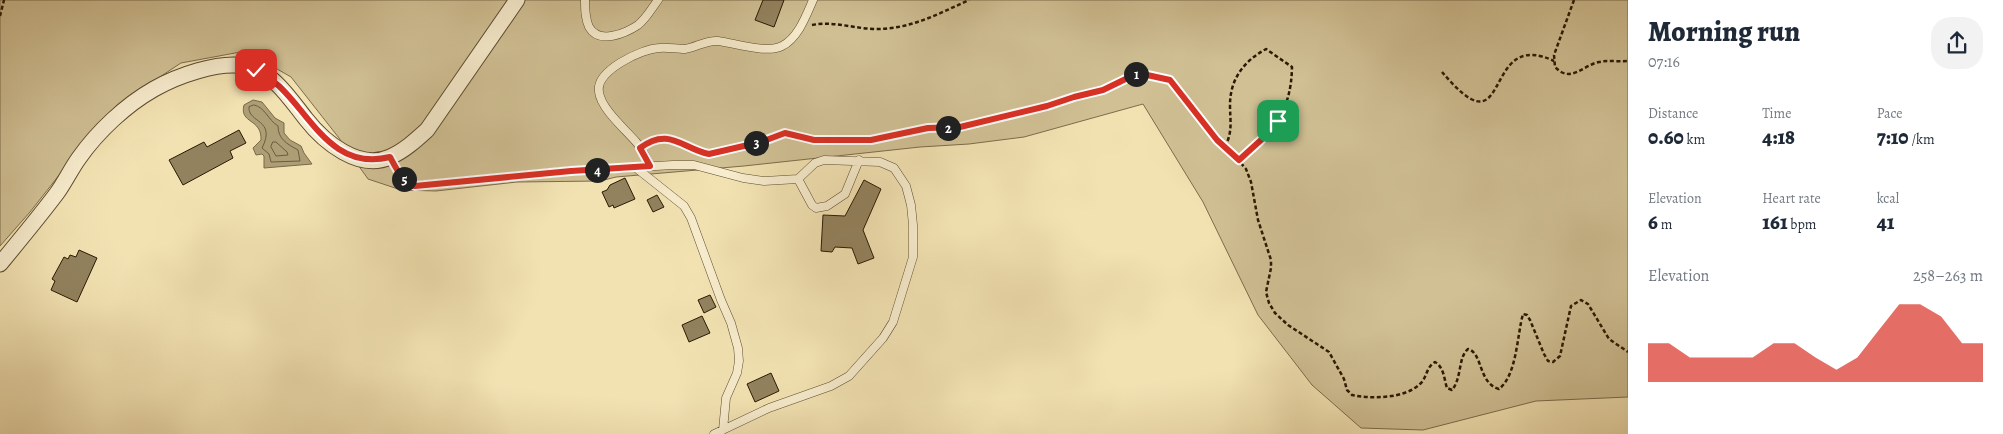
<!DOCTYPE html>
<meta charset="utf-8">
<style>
body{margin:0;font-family:Alegreya,serif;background:#f2f2f3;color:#1f2937;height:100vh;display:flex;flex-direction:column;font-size:19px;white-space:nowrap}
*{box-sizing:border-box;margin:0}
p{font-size:16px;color:#747a83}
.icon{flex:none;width:28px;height:28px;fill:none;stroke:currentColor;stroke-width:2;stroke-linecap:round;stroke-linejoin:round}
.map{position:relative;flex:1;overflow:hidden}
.sheet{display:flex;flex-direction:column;background:#fff;width:375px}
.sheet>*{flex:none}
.pin{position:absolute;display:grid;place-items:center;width:42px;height:42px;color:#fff;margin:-21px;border-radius:10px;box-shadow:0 2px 8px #0006}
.km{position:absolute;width:25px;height:25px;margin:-12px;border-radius:50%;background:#222;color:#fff;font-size:14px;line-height:25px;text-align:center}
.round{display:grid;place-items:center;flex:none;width:52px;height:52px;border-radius:20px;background:#f2f2f3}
.head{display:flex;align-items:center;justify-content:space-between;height:85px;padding:0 20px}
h1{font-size:28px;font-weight:800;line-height:38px}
.metrics{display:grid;grid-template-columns:repeat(3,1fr);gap:8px;height:85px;padding:5px 20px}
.metrics div{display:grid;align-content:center}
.metrics b{font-size:21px;font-weight:800}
.metrics small{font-size:14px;font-weight:400}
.metrics p{font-size:14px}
.chart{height:140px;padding:10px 20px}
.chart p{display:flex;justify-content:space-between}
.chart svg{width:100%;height:90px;margin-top:5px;fill:#d93025;opacity:.7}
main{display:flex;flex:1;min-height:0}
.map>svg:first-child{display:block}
.green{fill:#d0c094;stroke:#7d6c4b}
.water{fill:#ae9e76;stroke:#796948}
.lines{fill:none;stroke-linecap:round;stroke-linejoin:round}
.shore{stroke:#6c5c3c;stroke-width:1}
.building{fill:#92825e;stroke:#2a1902}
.lane-casing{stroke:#5c4b2e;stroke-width:9}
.street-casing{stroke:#5c4b2e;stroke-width:17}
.path{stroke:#2a1902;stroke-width:2.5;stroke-dasharray:4 2.5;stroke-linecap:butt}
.lane{stroke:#f7eccd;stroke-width:8}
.street{stroke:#f7eccd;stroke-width:15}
.route-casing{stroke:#fff;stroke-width:10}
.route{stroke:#d93025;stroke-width:6}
</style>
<main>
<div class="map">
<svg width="1628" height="434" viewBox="0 0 1628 434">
<rect width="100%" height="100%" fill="#f2e2b2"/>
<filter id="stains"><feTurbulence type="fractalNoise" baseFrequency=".004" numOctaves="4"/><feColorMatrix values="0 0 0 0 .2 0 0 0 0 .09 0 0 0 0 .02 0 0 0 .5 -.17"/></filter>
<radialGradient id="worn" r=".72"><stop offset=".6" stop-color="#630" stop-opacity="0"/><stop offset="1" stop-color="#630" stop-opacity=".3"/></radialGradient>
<!-- green -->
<path class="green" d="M0 0H1628V397L1536 401 1423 430 1361 428 1312 385 1258 315 1203 202 1143 104 1024 137 969 144 920 147 744 166 616 177 600 181 517 182 436 191 401 190 368 179 339 138 291 77 246 51 181 63 140 90 93 132 30 212 0 246Z"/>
<!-- water -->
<path class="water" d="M253 100 262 102 275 118 284 123V133L290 140 301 146 304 153 312 164 264 168V156L262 154 256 155 253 148 261 140C262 118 239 124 244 105Z"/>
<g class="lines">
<!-- shore -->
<path class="shore" d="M254 105C265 107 268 120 278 126 278 139 287 144 298 150L300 161 271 162 269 154 262 148C277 119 247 123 249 107Z
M273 142H276L287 152 288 155 276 156 271 147Z"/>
</g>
<!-- building -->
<path class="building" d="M763 0H784L774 27 755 20Z
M239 130 246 143 230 151 233 158 183 185 169 160 204 142 207 147Z
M625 178 635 199 614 208 613 205 609 207 602 192 607 190 610 185Z
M864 180 881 189 863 230 874 258 858 264 852 248 835 247 832 252 821 251 823 215 845 216Z
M657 195 664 207 653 212 647 200Z
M79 250 97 258 77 302 51 290 55 281 52 279 64 257 68 259 70 255 76 257Z
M710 295 716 307 704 313 698 300Z
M702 316 710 333 689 342 682 325Z
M771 373 779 391 755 402 747 384Z"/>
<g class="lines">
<!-- lane casing -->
<g class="lane-casing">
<path id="lane" d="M585 0C585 9 585 18 589 27 599 45 626 33 638 25 646 19 652 8 658 0
M390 157C396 168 403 182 415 186L571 171 673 165H694L743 178 764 181 798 179 815 163 824 160 880 162 894 168 906 186 911 205 913 225V257L893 322 883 338 849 376 831 386 769 408 714 434
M650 166C646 158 643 150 637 143 626 130 601 109 599 92 595 71 641 49 659 48 667 47 676 49 685 49 697 47 706 40 718 41 734 43 767 54 782 46 798 38 806 16 813 0
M635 167 684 206 691 218 721 300 731 323 738 348 739 361 737 373 726 398 723 430
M798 179 812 205 816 208 827 206 845 194 859 160"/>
</g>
<!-- street casing -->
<g class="street-casing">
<path id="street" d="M0 264C19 241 39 217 57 193 65 182 71 169 79 158 98 131 126 105 154 89 177 76 218 61 245 66 273 71 290 99 306 119 324 142 359 171 390 157 404 151 416 140 427 130L517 0"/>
</g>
<!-- path -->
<path class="path" d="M1574 0 1554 55 1555 67C1571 84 1583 65 1599 62 1609 60 1619 62 1628 61
M0 16 4 0
M812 25C834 21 852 28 873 29 909 30 938 14 969 0
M1442 72C1450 81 1460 93 1471 99 1505 117 1493 32 1554 61
M648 143C684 132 680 149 709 154L761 142 785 133 814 140H871L899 135 928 128 960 127 1047 107 1074 97 1103 90 1138 73 1163 77 1175 84 1185 101 1217 140 1232 153 1246 169 1251 182 1258 220 1271 260V268L1266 292 1269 303 1275 313 1288 325 1329 352 1344 379 1347 390 1352 395C1371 399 1404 399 1420 384 1427 378 1426 367 1435 362 1444 367 1444 379 1447 388L1452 390C1462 378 1458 357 1468 349 1483 353 1478 383 1499 389 1517 375 1517 335 1523 314L1527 315 1530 320 1544 354 1548 361 1553 362 1560 356 1571 306 1581 300 1588 304 1609 339 1628 352
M1225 147C1233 131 1230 121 1230 105 1230 79 1244 61 1266 49L1292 67C1291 114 1272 130 1239 160"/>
<!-- lane -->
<use href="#lane" class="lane"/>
<!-- street -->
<use href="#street" class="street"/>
</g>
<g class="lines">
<!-- route casing -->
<g class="route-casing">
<path id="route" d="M256 70C264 75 272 80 279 86 312 117 333 171 390 157 396 168 403 183 415 186L571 171 650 166 640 148C669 126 683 149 709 154L761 142 785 133 814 140H871L928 128 960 127 1047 106 1074 97 1103 90 1138 73 1170 80 1217 140 1239 160 1261 140 1278 121"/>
</g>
<!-- route -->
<use href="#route" class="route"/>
</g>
<rect width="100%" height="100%" filter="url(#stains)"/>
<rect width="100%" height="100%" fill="url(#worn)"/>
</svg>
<div class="pin" style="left:1278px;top:121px;background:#1e9e55"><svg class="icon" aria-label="arrive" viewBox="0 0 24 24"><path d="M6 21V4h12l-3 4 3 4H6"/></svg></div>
<div class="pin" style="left:256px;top:70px;background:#d93025"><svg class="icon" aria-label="check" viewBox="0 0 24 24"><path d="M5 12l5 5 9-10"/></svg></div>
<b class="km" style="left:1136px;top:74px">1</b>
<b class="km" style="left:948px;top:128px">2</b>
<b class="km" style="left:756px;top:143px">3</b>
<b class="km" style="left:597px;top:170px">4</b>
<b class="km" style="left:404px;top:179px">5</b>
</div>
<section class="sheet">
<div class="head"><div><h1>Morning run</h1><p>07:16</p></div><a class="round"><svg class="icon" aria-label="share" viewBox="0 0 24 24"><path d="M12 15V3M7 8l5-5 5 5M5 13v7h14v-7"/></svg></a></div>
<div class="metrics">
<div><p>Distance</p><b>0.60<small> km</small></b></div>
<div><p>Time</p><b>4:18</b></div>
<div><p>Pace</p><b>7:10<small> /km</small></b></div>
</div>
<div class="metrics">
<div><p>Elevation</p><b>6<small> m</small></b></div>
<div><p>Heart rate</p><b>161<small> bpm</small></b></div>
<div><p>kcal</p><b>41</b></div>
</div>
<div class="chart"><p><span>Elevation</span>258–263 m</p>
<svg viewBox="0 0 160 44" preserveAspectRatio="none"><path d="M0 44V25L10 25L20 32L30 32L40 32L50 32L60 25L70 25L80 32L90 38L100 32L110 19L120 6L130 6L140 12L150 25L160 25V44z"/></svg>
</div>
</section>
</main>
